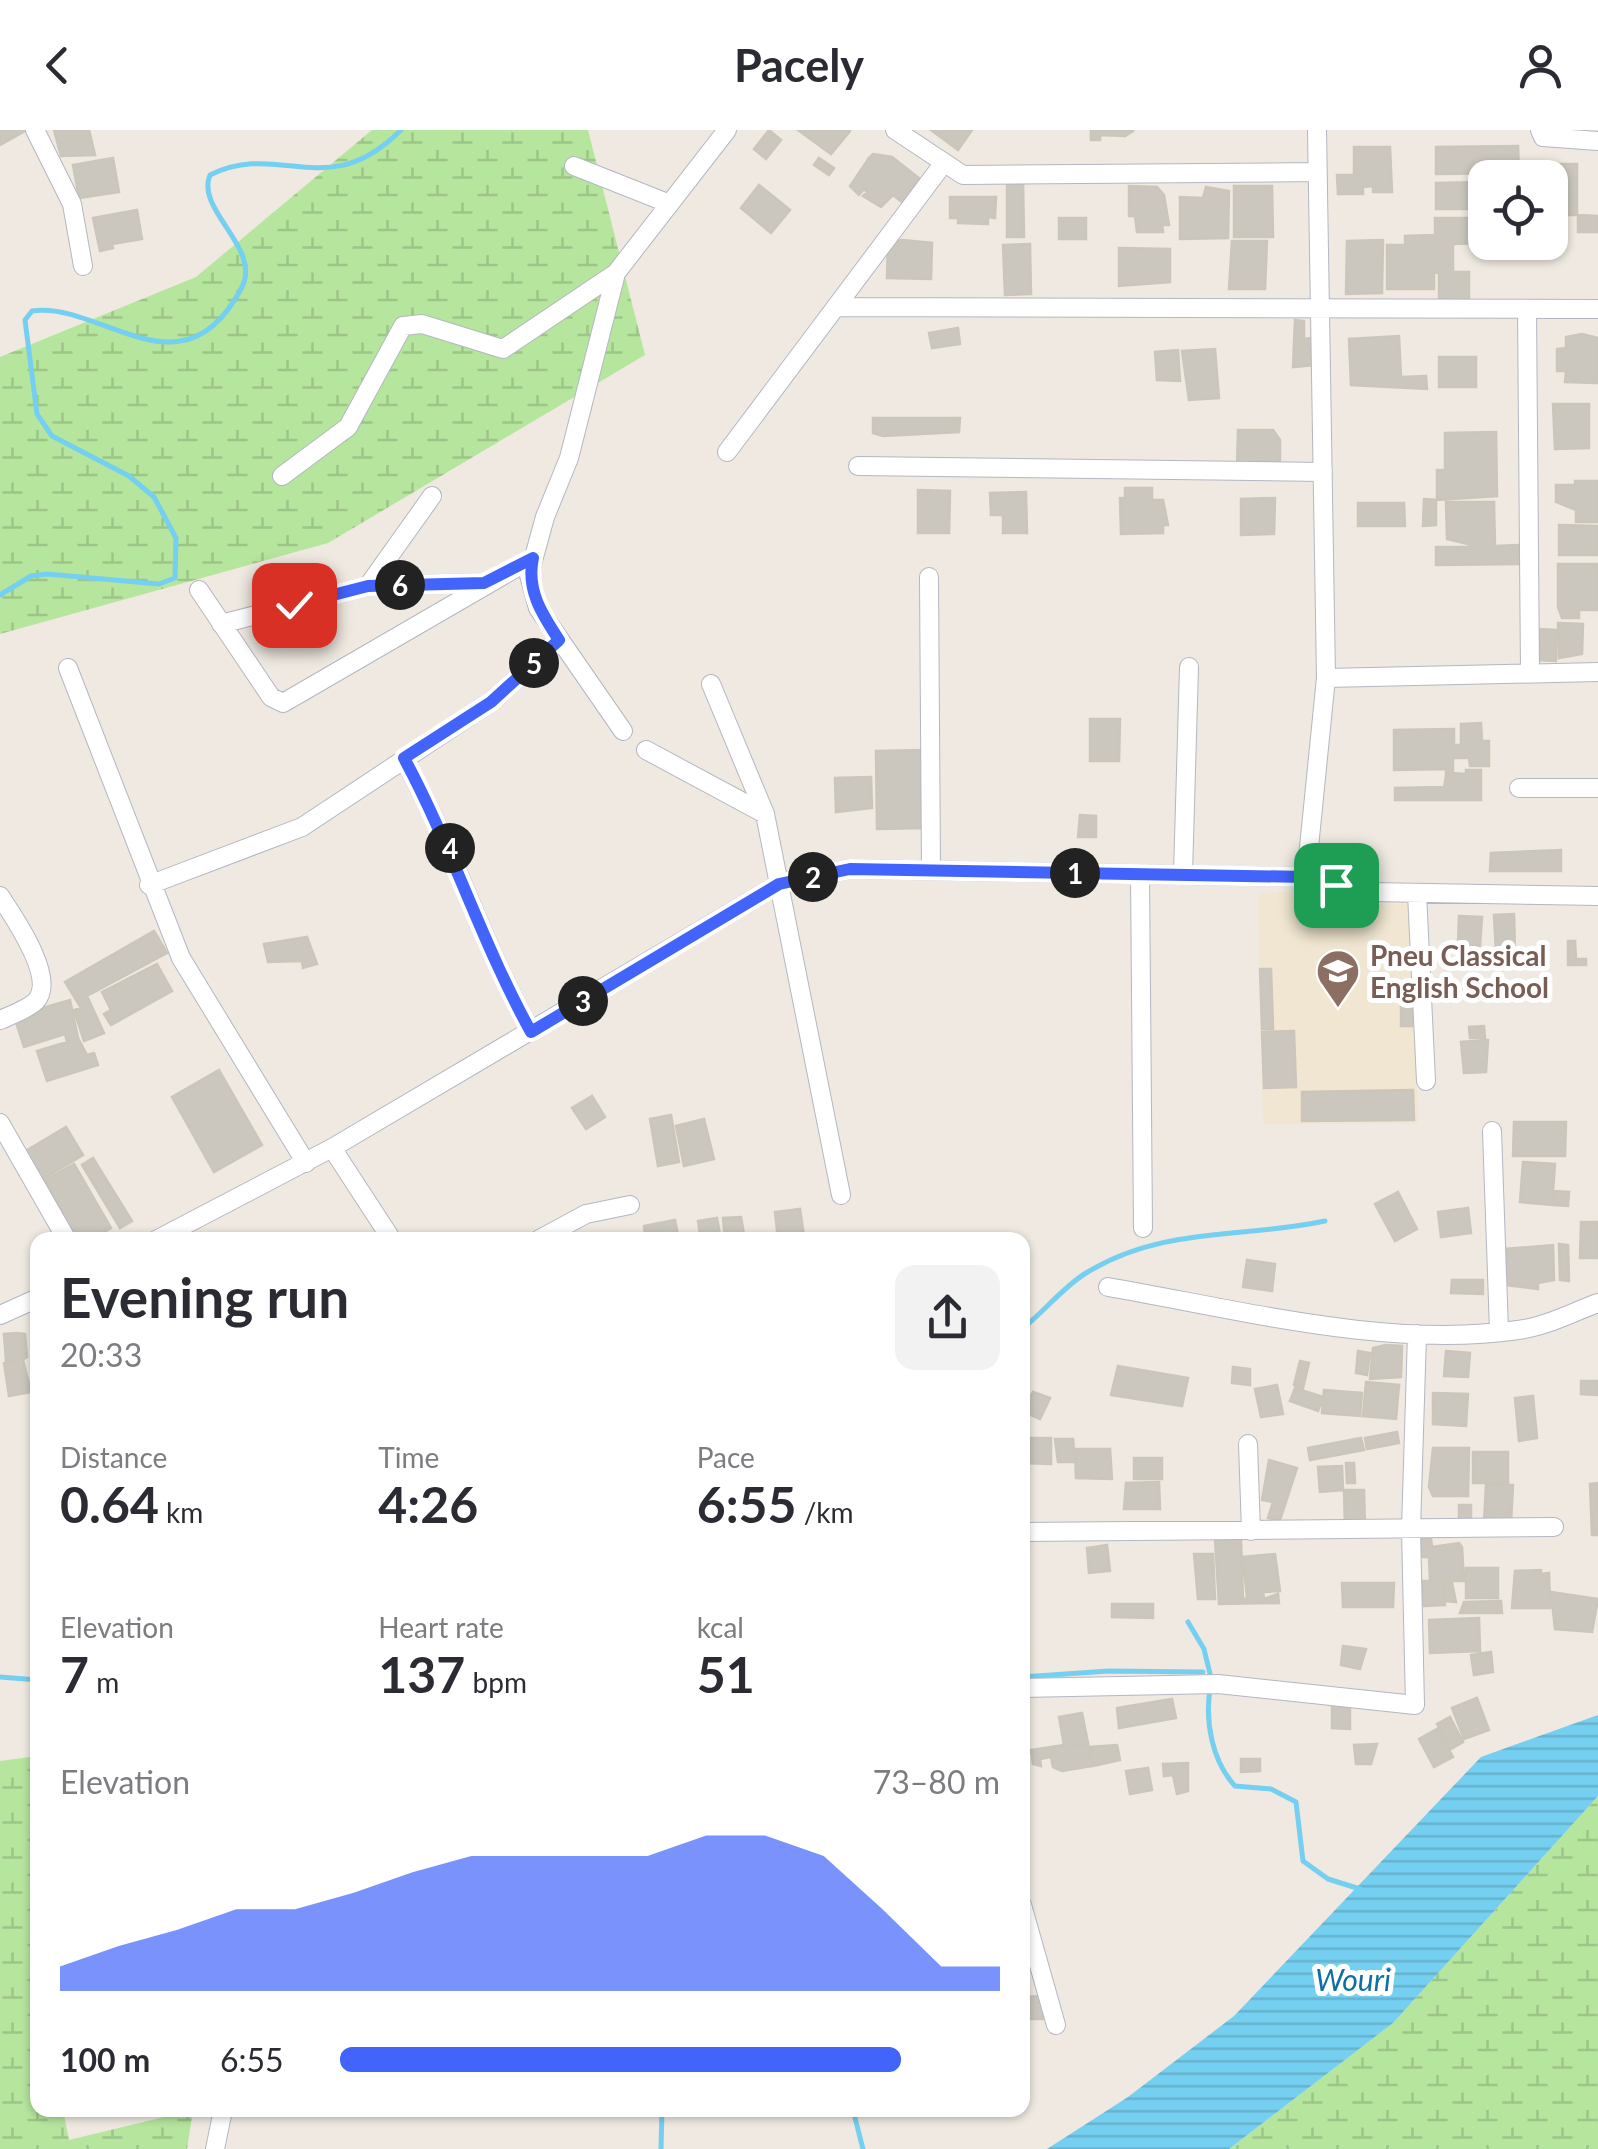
<!DOCTYPE html>
<meta charset="utf-8">
<style>
body{margin:0;font-family:Lato,sans-serif;background:#f2f2f3;color:#2b2b33;height:100vh;display:flex;flex-direction:column;font-size:38px;white-space:nowrap}
*{box-sizing:border-box;margin:0}
p{font-size:32px;color:#7c7c81}
.icon{flex:none;width:55px;height:55px;fill:none;stroke:currentColor;stroke-width:2;stroke-linecap:round;stroke-linejoin:round}
.map{position:relative;flex:1;overflow:hidden}
.drawer{position:absolute;left:30px;top:1102px;width:1000px;height:885px;display:flex;flex-direction:column;background:#fff;border-radius:20px;box-shadow:0 2px 8px #0004}
.drawer>*{flex:none}
.controls{position:absolute;left:1468px;top:30px;display:grid;gap:20px}
.controls a{display:grid;place-items:center;width:100px;height:100px;border-radius:20px;background:#fff;box-shadow:0 2px 8px #0004;font-size:50px}
.pin{position:absolute;display:grid;place-items:center;width:85px;height:85px;color:#fff;margin:-42px;border-radius:20px;box-shadow:0 5px 15px #0006}
.km{position:absolute;width:50px;height:50px;margin:-25px;border-radius:50%;background:#222;color:#fff;font-size:28px;line-height:50px;text-align:center}
.round{display:grid;place-items:center;flex:none;width:105px;height:105px;border-radius:20px;background:#f2f2f3}
.summary{display:flex;align-items:center;justify-content:space-between;height:170px;padding:0 30px}
h1{font-size:55px;font-weight:700;line-height:75px}
.metrics{display:grid;grid-template-columns:repeat(3,1fr);gap:15px;height:170px;padding:10px 30px}
.metrics div{display:grid;align-content:center}
.metrics b{font-size:50px;font-weight:700}
.metrics small{font-size:28px;font-weight:400}
.metrics p{font-size:28px}
.chart{height:280px;padding:20px 30px}
.chart p{display:flex;justify-content:space-between}
.chart svg{width:100%;height:180px;margin-top:10px;fill:#4264fb;opacity:.7}
ul{padding:0 30px;list-style:none;font-size:32px}
li{display:grid;grid-template-columns:160px 120px 1fr;align-items:center;height:75px}
li i{height:25px;border-radius:12px;background:#4264fb}
header{display:flex;justify-content:space-between;align-items:center;height:130px;padding:0 30px;background:#fff;font-size:45px;font-weight:700}
.map>svg:first-child{display:block}
.education{fill:#f0e6d1}
.wetland{fill:url(#wetland-marsh)}
.water{fill:url(#water-rules)}
.lines{fill:none;stroke-linecap:round;stroke-linejoin:round}
.stream{stroke:#75cff0;stroke-width:5}
.building{fill:#cbc7bf;stroke:#cbc5ba;stroke-width:2.5}
.minor-casing{stroke:#b4b7c1;stroke-width:20}
.minor{stroke:#fff;stroke-width:18}
.route-casing{stroke:#fff;stroke-width:20}
.route{stroke:#4264fb;stroke-width:12}
.labels{text-anchor:middle;dominant-baseline:central;stroke-width:10;stroke-linejoin:round;paint-order:stroke}
.education-label{font-size:28px;font-weight:bold;fill:#785e54;stroke:#fff;text-anchor:start}
.water-label{font-size:30px;font-style:italic;fill:#0d6fa3;stroke:#fff}
</style>
<header><svg class="icon" aria-label="back" viewBox="0 0 24 24"><path d="M15 5l-7 7 7 7"/></svg>Pacely<svg class="icon" aria-label="person" viewBox="0 0 24 24"><circle cx="12" cy="8" r="4"/><path d="M4 21q1-7 8-7t8 7"/></svg></header>
<div class="map">
<svg width="1598" height="2019" viewBox="0 0 1598 2019">
<defs>
<pattern id="wetland-marsh" width="20" height="14" patternUnits="userSpaceOnUse" patternTransform="scale(2.5)"><rect width="20" height="14" fill="#b6e59e"/><path d="M1 5h8M5 5V1M11 12h8M15 12V8" fill="none" stroke="#9dc588"/></pattern>
<pattern id="water-rules" width="6" height="5" patternUnits="userSpaceOnUse" patternTransform="scale(2.5)"><rect width="6" height="5" fill="#75cff0"/><path d="M0 2.5h6" fill="none" stroke="#66b2ce"/></pattern>
</defs>
<rect width="100%" height="100%" fill="#efe9e1"/>
<!-- education -->
<path class="education" d="M1310 761 1333 773 1412 774 1418 994H1263L1258 763Z"/>
<!-- wetland -->
<path class="wetland" d="M372 0H588L645 225 328 413 0 504V227L196 147Z
M37 1626 38 1980H63L69 2010 193 1980 187 2019H0V1631Z
M1598 1666V2019H1229L1393 1893Z"/>
<!-- water -->
<path class="water" d="M1598 1585V1666L1393 1893 1229 2019H1047L1128 1967 1234 1886 1481 1627Z"/>
<g class="lines">
<!-- stream -->
<path class="stream" d="M0 465 31 446 47 444 159 454 175 448 176 408 154 367 129 346 52 306 37 284 25 190 32 181C102 171 183 271 242 157 262 118 195 80 210 45 281 10 327 74 401 0
M1022 1199C1044 1182 1063 1157 1086 1143 1163 1096 1240 1109 1325 1091
M1188 1492 1204 1519 1211 1548
M0 1547 38 1550
M1022 1547 1109 1541 1203 1542
M1210 1559C1205 1592 1212 1631 1235 1656L1271 1659 1296 1672 1303 1731 1328 1749 1360 1759
M853 1980 863 2019
M661 2019 662 1980"/>
</g>
<!-- building -->
<path class="building" d="M0 0H24L25 1 0 15Z
M54 0H89L95 25 61 26Z
M769 0 781 10 766 29 754 19Z
M798 0H849L850 1 831 24Z
M931 0H972L958 20Z
M1091 0H1133V1L1125 6 1100 5V10H1091Z
M1518 16 1519 43 1436 44V17Z
M1354 17H1390L1392 62H1373V56L1363 57V64H1338L1337 45H1354Z
M873 24 892 27 920 49 902 72 893 65 881 77 863 66 867 62 864 59 859 65 850 56 867 31 873 33 868 29Z
M113 28 119 62 79 68 73 35Z
M819 28 834 38 829 45 814 35Z
M1531 34H1577V85H1550V48H1530Z
M1023 52 1024 107H1007V53Z
M1485 52V79H1436V53Z
M759 55 790 80 771 103 741 78Z
M1129 56 1157 57 1164 65 1169 95H1162L1163 102H1137L1135 86H1129Z
M1234 56H1272L1273 107H1234Z
M1206 57 1229 61 1228 108 1180 109V67L1203 68Z
M950 67H996L995 88 988 87V94L958 93V88H950Z
M137 80 142 109 112 114 113 118 100 121 93 88Z
M1578 85 1598 86V102H1578Z
M1059 88H1086V109H1059Z
M1435 88H1485V112H1520L1453 114V142H1469V172L1439 171V142L1434 143V159H1387V115H1405V106L1435 105Z
M902 110 932 113 931 149 887 148 888 113Z
M1383 110 1382 163 1346 164 1347 111Z
M1232 111H1267L1265 159H1229Z
M1030 114 1031 164 1005 165 1003 115Z
M1119 118 1170 119V152L1119 156Z
M1295 190 1304 191V209L1312 208 1314 235 1293 237Z
M958 198 960 214 932 218 929 203Z
M1582 204 1598 208V253L1565 252 1566 241H1557V219L1566 218V207Z
M1399 206 1401 247 1426 246 1427 259 1351 255 1349 209Z
M1215 219 1219 268 1189 270 1182 221Z
M1178 220 1180 251 1157 250 1155 222Z
M1439 227H1476V257H1439Z
M1553 274H1589V318L1555 319Z
M873 288H960L959 302 883 306 873 303Z
M1238 300H1273L1280 310V337H1237Z
M1496 302 1497 366 1437 370V340H1445V303Z
M1575 351H1598V392H1576V380L1556 372V355H1575Z
M1125 358H1152V370H1163L1168 395H1163V403L1121 404 1120 368H1125Z
M918 360 950 361 949 403H918Z
M1026 362 1027 403H1003V385H991L990 363Z
M1275 368 1274 404 1241 405V369Z
M1424 369 1436 370V395L1423 396Z
M1446 372H1494L1495 416 1518 415 1519 434 1436 435V417H1480L1447 409Z
M1358 373H1404L1405 396H1358Z
M1559 395 1598 396V425H1559Z
M1558 434H1598V480H1579V488H1562L1558 477Z
M1558 493 1583 494 1582 524 1559 528Z
M1538 499 1556 500V531L1537 530Z
M1090 589H1120L1119 631H1090Z
M1481 593 1482 611H1489V636H1470L1469 628H1453V670H1395V658L1444 657 1446 646V639L1394 640V600L1454 599V615H1461V594Z
M925 620 926 698 877 699 876 621Z
M1466 640H1481V670H1453V643L1466 644Z
M871 647 872 678 836 682 835 648Z
M1080 685 1096 686V707H1078Z
M1561 720V741H1490L1491 723Z
M1514 784 1515 823H1496L1494 785Z
M1459 786 1482 787 1480 816 1458 814Z
M154 801 167 823 87 866 104 903 84 911 74 880 81 878 65 852Z
M307 807 317 834 303 838 302 831 268 832 264 814Z
M1568 811H1575L1576 829H1586V835H1568Z
M157 834 172 861 111 895 104 884 111 880 102 862Z
M1260 839H1271L1273 899H1262Z
M1401 866H1412V896H1401Z
M70 870 78 908 87 925 94 923 98 935 47 951 37 921 67 912 65 904 24 917 14 886Z
M1484 896 1485 908H1470L1469 897Z
M1294 901 1296 957 1264 958 1262 902Z
M1488 910 1486 942 1464 943 1461 912Z
M219 940 262 1015 214 1042 172 967Z
M1413 960 1414 990 1302 991V962Z
M592 966 605 987 586 999 572 978Z
M671 985 679 1032 658 1036 650 989Z
M704 989 714 1029 684 1036 676 996Z
M1514 992H1566L1565 1026H1513Z
M66 997 83 1025 41 1050 24 1022Z
M93 1028 132 1091 120 1098 82 1035Z
M1523 1032 1555 1034 1552 1075 1520 1072Z
M74 1034 111 1098 91 1110H74L41 1053Z
M1554 1061 1569 1062 1568 1076 1554 1075Z
M1398 1062 1417 1099 1395 1111 1375 1074Z
M1468 1078 1471 1103 1441 1107 1438 1082Z
M800 1079 804 1106 778 1109 775 1082Z
M741 1087 745 1110H725L723 1088Z
M717 1088 721 1110H701L698 1091Z
M675 1090 679 1110H646L644 1096Z
M1581 1092H1598V1128H1580Z
M1559 1114 1568 1115 1569 1151 1560 1150Z
M1553 1115 1554 1150 1538 1153V1159L1505 1155V1119Z
M1247 1130 1275 1134 1272 1161 1243 1157Z
M1452 1150H1483V1164L1451 1163Z
M18 1203 25 1204 27 1227 23 1230 31 1262 9 1266 4 1233 19 1231H6L4 1204Z
M1386 1215 1402 1216 1401 1247 1370 1249 1373 1218Z
M1358 1221 1370 1223 1367 1245 1356 1243Z
M1446 1221 1470 1223 1468 1247 1444 1246Z
M1300 1231 1309 1233 1303 1258 1294 1255Z
M1118 1236 1188 1248 1182 1276 1111 1265Z
M1233 1237 1250 1239V1255L1232 1253Z
M1581 1251H1598V1265L1581 1264Z
M1366 1252 1399 1255 1396 1289 1363 1286Z
M1277 1255 1283 1284 1261 1287 1255 1259Z
M1295 1258 1323 1267 1318 1281 1290 1271Z
M1324 1260 1362 1263 1360 1286 1322 1283Z
M1033 1262 1050 1268 1040 1289 1022 1281Z
M1433 1263 1468 1264 1466 1296 1433 1294Z
M1533 1266 1537 1308 1519 1311 1515 1268Z
M1397 1302 1399 1313 1367 1319 1365 1308Z
M1022 1308H1051V1334L1022 1333Z
M1361 1308 1364 1320 1310 1330 1308 1318Z
M1055 1309H1073L1075 1332H1058Z
M1433 1318H1469L1468 1366H1433L1429 1357Z
M1075 1319H1110L1112 1349 1076 1348Z
M1473 1322H1508V1353H1473Z
M1134 1328H1162V1349H1134Z
M1269 1330 1297 1338 1280 1390 1268 1388 1273 1372 1262 1370Z
M1346 1333H1354L1355 1353H1347Z
M1342 1336 1343 1360 1320 1362 1318 1337Z
M1159 1352 1160 1379H1124L1126 1353Z
M1598 1353V1405H1592L1590 1354Z
M1486 1354 1513 1355 1511 1393 1484 1392Z
M1344 1360H1364L1365 1398H1345Z
M1459 1375H1471V1391H1459Z
M1215 1409H1241L1243 1469 1247 1468 1243 1427 1275 1424 1280 1461 1263 1462 1264 1469 1278 1464 1279 1473 1219 1474Z
M1418 1409H1431L1432 1417 1459 1413 1462 1417 1464 1451H1443L1445 1475 1424 1476 1421 1451H1430L1429 1427H1416Z
M1107 1415 1110 1441 1089 1443 1087 1418Z
M1194 1424H1213L1215 1469H1198Z
M1466 1438H1498V1468H1466Z
M1541 1440V1444L1549 1443 1550 1478H1512L1515 1441Z
M1342 1453H1394L1393 1477H1343Z
M1444 1453H1452L1456 1472 1446 1471Z
M1551 1462 1598 1469 1592 1502 1555 1499Z
M1501 1471 1502 1483H1460L1464 1472Z
M1112 1474H1153V1488L1112 1487Z
M1479 1488 1480 1521 1430 1523 1429 1490Z
M1343 1516 1366 1519 1360 1539 1341 1535Z
M1491 1522 1493 1542 1474 1545 1471 1525Z
M1477 1568 1489 1600 1464 1609 1452 1578Z
M1172 1569 1176 1588 1119 1598 1117 1578Z
M1332 1570 1350 1577V1599L1332 1598Z
M1082 1583 1088 1613 1066 1618 1088 1614 1092 1636 1062 1641 1053 1637 1051 1627 1040 1629 1041 1636 1033 1634 1031 1620 1064 1615 1059 1587Z
M1450 1587 1463 1612 1451 1619 1437 1594Z
M1437 1599 1453 1627 1434 1637 1419 1609Z
M1377 1614 1371 1634H1356L1354 1615Z
M1117 1615 1120 1630 1093 1636 1090 1617Z
M1241 1629H1260V1641L1241 1642Z
M1188 1633V1661L1177 1664 1173 1645 1164 1646 1163 1634Z
M1148 1638 1152 1660 1130 1664 1126 1641Z
M1042 1866 1043 1889H1022V1867Z"/>
<g class="lines">
<!-- minor casing -->
<g class="minor-casing">
<path id="minor" d="M35 0 72 74 83 136
M895 0 963 45 1317 42
M1317 0 1326 548 1306 747 1371 762 1598 766
M1540 0 1543 7 1598 11
M574 36 670 74
M838 177 1598 179
M1527 179 1530 543
M727 322 943 34
M858 336 1323 342
M282 346 348 297 403 196 422 194 503 219 616 143
M929 447 931 740
M368 456 432 366
M199 460 271 567 283 573 533 428
M221 494 368 456 483 453
M68 538 181 828 306 1033
M1326 548 1598 542
M711 554 765 684 841 1065
M623 601 538 478 529 445 545 387 569 328 616 143 727 0
M646 620 765 684
M404 629C453 717 482 814 531 902
M1519 658H1598
M1140 744 1143 1098
M1183 744 1189 537
M149 755 302 697 491 572 559 510
M1417 763 1426 951
M0 766C13 786 57 848 36 871 28 879 11 885 0 890
M0 993 67 1110
M1492 1001 1499 1201
M332 1018 392 1110
M156 1110 332 1018 779 754 850 739 1306 747
M538 1110 586 1084 630 1075
M1108 1157C1236 1179 1388 1219 1518 1200 1545 1197 1573 1182 1598 1173
M0 1185 38 1168
M1248 1314 1251 1401
M1022 1402 1554 1397
M1022 1558 1218 1554 1415 1575 1411 1399 1417 1204
M1022 1775 1056 1895
M215 2019 223 1980"/>
</g>
<!-- minor -->
<use href="#minor" class="minor"/>
</g>
<g class="lines">
<!-- route casing -->
<g class="route-casing">
<path id="route" d="M294 475 368 456 484 453 533 428C526 460 542 484 559 510L491 572 404 628C452 717 482 814 531 902L779 754 850 739 1306 747 1336 755"/>
</g>
<!-- route -->
<use href="#route" class="route"/>
</g>
<!-- icons -->
<defs>
<g id="school-pin" transform="scale(2.25)"><path d="M0 17L-7.5 6A9.5 9.5 0 1 1 7.5 6Z" fill="#8d6e63" stroke="#fff"/><path d="M0-5L7-2L0 1L-7-2ZM-4 1L0 2.5L4 1V4Q0 6-4 4Z" fill="#fff"/></g>
</defs>
<g fill-rule="evenodd">
<use href="#school-pin" x="1338" y="841"/>
</g>
<g class="labels">
<!-- education labels -->
<g class="education-label">
<text x="1370" y="825">Pneu Classical<tspan x="1370" dy="32">English School</tspan></text>
</g>
<!-- water labels -->
<g class="water-label">
<text x="1353" y="1849">Wouri</text>
</g>
</g>
</svg>
<div class="controls">
<a><svg class="icon" aria-label="locate" viewBox="0 0 24 24"><circle cx="12" cy="12" r="6"/><path d="M12 2v4M12 18v4M2 12h4M18 12h4"/></svg></a>
</div>
<div class="pin" style="left:1336px;top:755px;background:#1e9e55"><svg class="icon" aria-label="arrive" viewBox="0 0 24 24"><path d="M6 21V4h12l-3 4 3 4H6"/></svg></div>
<div class="pin" style="left:294px;top:475px;background:#d93025"><svg class="icon" aria-label="check" viewBox="0 0 24 24"><path d="M5 12l5 5 9-10"/></svg></div>
<b class="km" style="left:1075px;top:743px">1</b>
<b class="km" style="left:813px;top:747px">2</b>
<b class="km" style="left:583px;top:871px">3</b>
<b class="km" style="left:450px;top:718px">4</b>
<b class="km" style="left:534px;top:533px">5</b>
<b class="km" style="left:400px;top:455px">6</b>
<section class="drawer">
<div class="summary"><div><h1>Evening run</h1><p>20:33</p></div><a class="round"><svg class="icon" aria-label="share" viewBox="0 0 24 24"><path d="M12 15V3M7 8l5-5 5 5M5 13v7h14v-7"/></svg></a></div>
<div class="metrics">
<div><p>Distance</p><b>0.64<small> km</small></b></div>
<div><p>Time</p><b>4:26</b></div>
<div><p>Pace</p><b>6:55<small> /km</small></b></div>
</div>
<div class="metrics">
<div><p>Elevation</p><b>7<small> m</small></b></div>
<div><p>Heart rate</p><b>137<small> bpm</small></b></div>
<div><p>kcal</p><b>51</b></div>
</div>
<div class="chart"><p><span>Elevation</span>73–80 m</p>
<svg viewBox="0 0 160 44" preserveAspectRatio="none"><path d="M0 44V38L10 33L20 29L30 24L40 24L50 20L60 15L70 11L80 11L90 11L100 11L110 6L120 6L130 11L140 24L150 38L160 38V44z"/></svg>
</div>
<ul>
<li><b>100 m</b>6:55<i style="width:85%"></i></li>
</ul>
</section>
</div>
